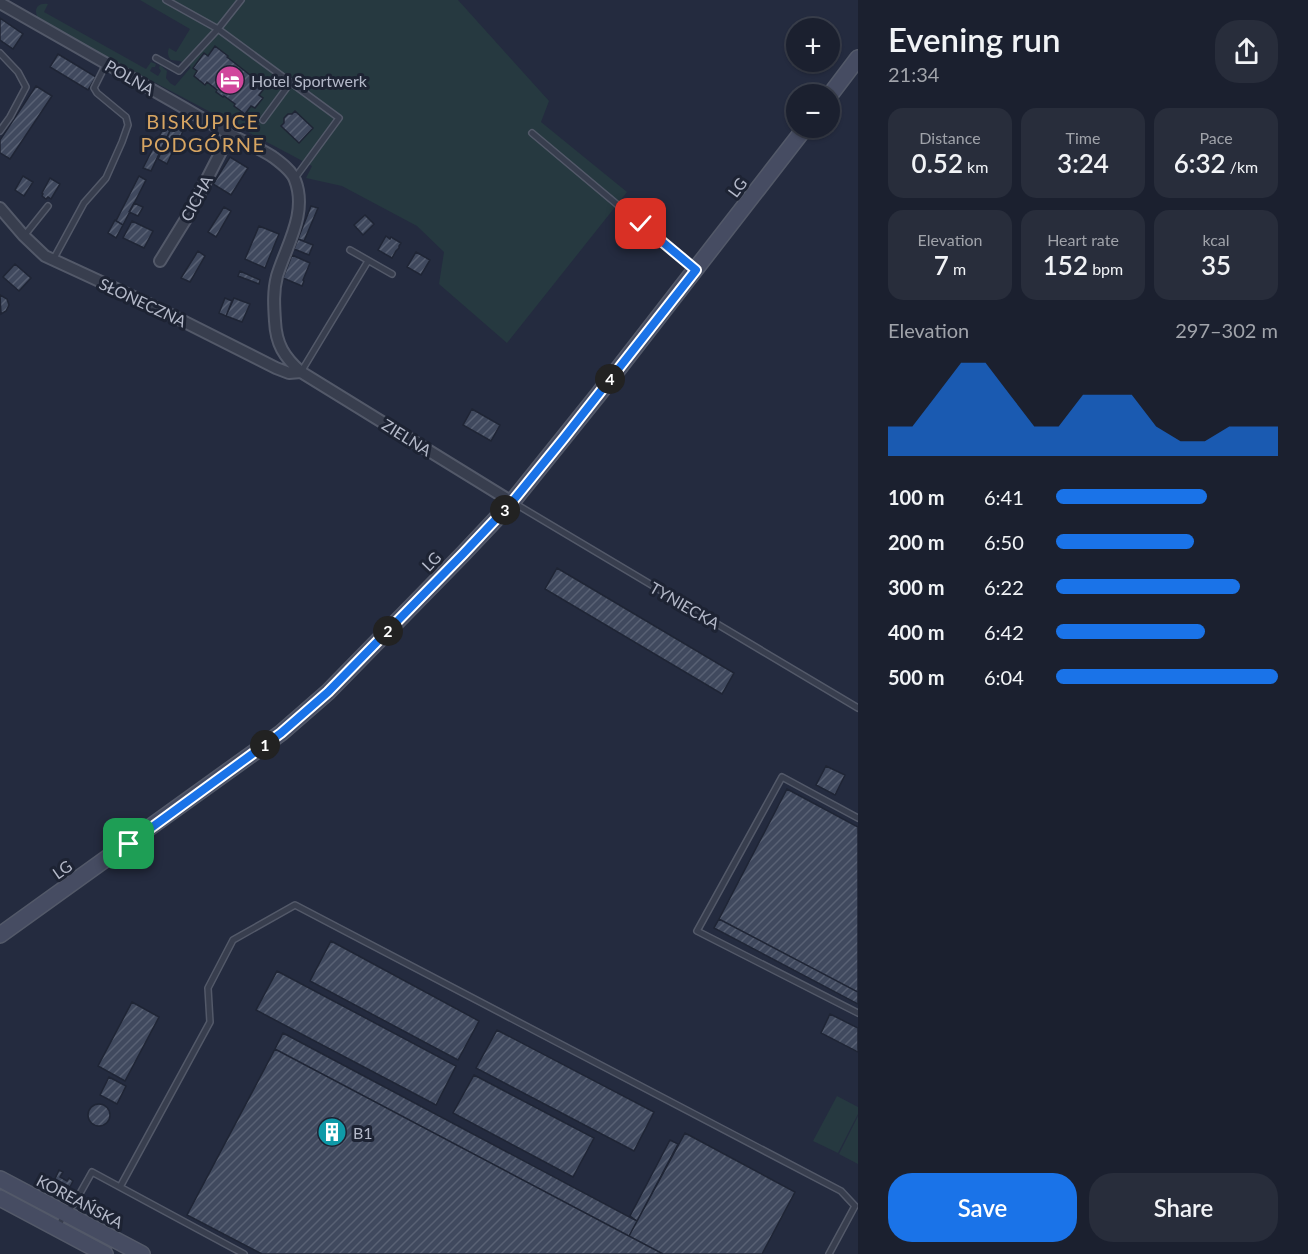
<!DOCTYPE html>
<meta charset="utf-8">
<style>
body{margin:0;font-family:Lato,sans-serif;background:#282d3b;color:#f1f3f6;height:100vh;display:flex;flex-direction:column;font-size:22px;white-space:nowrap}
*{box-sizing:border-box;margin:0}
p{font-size:20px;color:#a0a3aa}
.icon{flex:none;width:33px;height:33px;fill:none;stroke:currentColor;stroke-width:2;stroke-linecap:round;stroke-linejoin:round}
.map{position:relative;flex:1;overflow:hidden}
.panel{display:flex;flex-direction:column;background:#1b202f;width:450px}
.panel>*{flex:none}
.tools{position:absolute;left:786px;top:18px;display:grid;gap:12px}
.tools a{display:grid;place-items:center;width:54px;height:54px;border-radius:50%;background:#1b202f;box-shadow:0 2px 4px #0004,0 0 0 2px #393e4b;font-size:30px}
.pin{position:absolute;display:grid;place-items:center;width:51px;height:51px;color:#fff;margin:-26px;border-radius:12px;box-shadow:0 3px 9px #0006}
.km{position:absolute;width:30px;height:30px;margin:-15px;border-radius:50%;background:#222;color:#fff;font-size:16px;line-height:30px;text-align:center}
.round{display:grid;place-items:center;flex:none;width:63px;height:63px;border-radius:24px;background:#282d3b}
.head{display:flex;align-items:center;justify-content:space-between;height:102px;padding:0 30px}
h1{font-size:33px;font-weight:600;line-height:45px}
.figures{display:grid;grid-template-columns:repeat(3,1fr);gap:9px;height:102px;padding:6px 30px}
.figures div{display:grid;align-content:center;border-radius:15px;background:#282d3b;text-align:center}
.figures b{font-size:26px;font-weight:600}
.figures small{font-size:16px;font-weight:400}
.figures p{font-size:16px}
.chart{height:168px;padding:12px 30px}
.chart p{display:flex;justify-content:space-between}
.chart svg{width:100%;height:108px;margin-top:6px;fill:#1a73e8;opacity:.7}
.primary-button{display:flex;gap:12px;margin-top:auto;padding:12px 30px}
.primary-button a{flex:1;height:69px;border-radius:24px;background:#1a73e8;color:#fff;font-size:24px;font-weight:600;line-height:69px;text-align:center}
.primary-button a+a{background:#282d3b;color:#f1f3f6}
ul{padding:0 30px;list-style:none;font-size:20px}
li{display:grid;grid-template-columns:96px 72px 1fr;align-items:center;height:45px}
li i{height:15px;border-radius:8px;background:#1a73e8}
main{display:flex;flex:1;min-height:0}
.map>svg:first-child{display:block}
.park{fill:#263940}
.building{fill:url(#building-hatch);stroke:#1f2535;stroke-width:1.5}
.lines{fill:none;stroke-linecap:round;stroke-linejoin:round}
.lane-casing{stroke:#535969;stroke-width:8}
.street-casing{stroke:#535969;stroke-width:14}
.secondary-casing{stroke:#535969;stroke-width:18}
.lane{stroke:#383e4e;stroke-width:5}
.street{stroke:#383e4e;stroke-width:10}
.secondary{stroke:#464c62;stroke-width:15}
.route-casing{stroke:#fff;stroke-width:12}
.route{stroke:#1a73e8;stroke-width:8}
.labels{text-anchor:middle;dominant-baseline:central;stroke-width:6;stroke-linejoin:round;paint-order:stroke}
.street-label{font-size:16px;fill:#b4b9c9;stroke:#1d2333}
.poi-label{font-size:16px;fill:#b4b9c9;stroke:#1d2333;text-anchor:start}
.quarter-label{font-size:20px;letter-spacing:1.5px;fill:#d7a562;stroke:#1d2333}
</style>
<main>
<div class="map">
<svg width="858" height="1254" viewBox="0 0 858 1254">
<defs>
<pattern id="building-hatch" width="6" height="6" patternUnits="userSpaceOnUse" patternTransform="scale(1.5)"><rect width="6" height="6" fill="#40495e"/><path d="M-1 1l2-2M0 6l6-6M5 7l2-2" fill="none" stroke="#596174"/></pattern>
</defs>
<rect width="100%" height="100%" fill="#242b3f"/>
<!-- park -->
<path class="park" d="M140 0H458L549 101 541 122 627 192 507 343 439 284 444 252 417 226 342 186 306 178 312 166 41 22C33 14 34 2 48 4L44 12 146 69 151 62 156 64 155 67H152L150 71 158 76 161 71 159 68 160 65 167 71 166 78 170 83 175 86 191 67 180 61 171 60C168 56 167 53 169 48L176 52 190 29Z
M837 1096 858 1107V1114L838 1153 813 1141Z
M858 1116V1164L839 1154Z"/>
<!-- building -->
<path class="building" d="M0 18 23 34 13 49 0 40Z
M215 46 228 56 227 57 254 78 255 76 267 85 259 95 263 98 255 108 251 106 245 114 234 106 235 104 224 96 223 97 216 92 217 90 207 82 205 85 194 76 197 71 193 68 204 53 208 56Z
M58 54 96 77 88 90 50 67Z
M36 86 52 96 10 159 0 153V140Z
M295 111 313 128 299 143 281 126 284 123V118L288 114H292Z
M167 121 173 124 151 171 143 168Z
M173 124 184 129 174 150 164 145Z
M164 147 173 151 167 164 158 159Z
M230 157 248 168 231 195 213 184Z
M23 176 33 182 24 196 15 190Z
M139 176 146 180 123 225 116 221Z
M50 178 60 184 51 199 48 197 46 199 42 196 43 194 42 193Z
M134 203 143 207 138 216 129 212Z
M311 206 318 208 304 241 298 239Z
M224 207 231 211 216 237 208 232Z
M365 215 374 224 363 235 354 225Z
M115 220 123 225 116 238 108 233Z
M132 221 153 231 144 248 123 238Z
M259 226 279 234 265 268 245 259Z
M386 236 390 239 391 237 401 243 399 246V248L396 251 392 258 378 250Z
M298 239 313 245 309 255 294 249Z
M198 251 205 256 190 282 181 278Z
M416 252 430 260 421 275 407 267Z
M292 255 310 263 303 280 304 281 302 286 283 278Z
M15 264 31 278 19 291 3 277Z
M240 271 260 280 259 284 238 276Z
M0 295 7 299 9 305 6 311 1 314Z
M225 298 232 301 226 316 219 313Z
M234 298 250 304 242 322 226 316Z
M472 409 500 425 491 441 463 425Z
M557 568 734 673 722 694 545 589Z
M826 766 845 775 835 795 816 785Z
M787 789 858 827V992L719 919Z
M719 919 858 992V1004L714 928Z
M331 941 479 1021 458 1060 310 981Z
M277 971 456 1066 436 1105 256 1010Z
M132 1002 159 1017 125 1081 98 1066Z
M830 1014 858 1028V1052L821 1033Z
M497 1030 654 1112 634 1151 476 1068Z
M283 1033 637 1221 629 1236 275 1049Z
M275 1049 629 1236 663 1254H262L187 1215Z
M474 1075 594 1138 573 1177 453 1113Z
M109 1077 126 1086 117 1104 100 1095Z
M88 1115a11 11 0 1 1 22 0a11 11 0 1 1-22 0Z
M685 1133 795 1192 762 1254H663L629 1236Z
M670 1140 678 1144 637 1221 630 1216Z
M59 1170 63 1172 60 1177 67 1181 69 1178 73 1181 70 1187 55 1179Z"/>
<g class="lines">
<!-- lane casing -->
<g class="lane-casing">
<path id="lane" d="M166 0 218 29 241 0
M0 53 18 72 26 87 10 117 0 131
M156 58 179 71 218 29 339 118 295 178
M263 120 291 82
M532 133 694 269
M24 236 48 206
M350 250 392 274
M53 260 84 203 106 178 122 142 128 125 126 117 97 93 94 88 106 64
M301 372 368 261
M514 503 858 708
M858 818 782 777 697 931 858 1013
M120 1187 210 1022 208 988 233 940 295 905 841 1191 855 1206 829 1254
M58 1227 65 1213 74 1204 92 1172 244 1254"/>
</g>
<!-- street casing -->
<g class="street-casing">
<path id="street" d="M0 3C62 38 124 74 186 109 203 119 220 129 237 138 249 144 262 150 273 157 281 163 292 171 295 180 308 213 286 246 277 276 273 291 274 306 275 321 276 344 284 357 301 372L512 502
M0 208 24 236 45 256 149 304 276 368 289 373 301 372
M160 261 189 214 230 134"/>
</g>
<!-- secondary casing -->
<g class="secondary-casing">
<path id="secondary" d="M830 95 858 58
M0 935 281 733 328 692 463 554 512 502 598 395 805 128
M0 1179 142 1254
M0 1198 105 1254"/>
</g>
<!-- lane -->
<use href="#lane" class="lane"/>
<!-- street -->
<use href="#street" class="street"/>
<!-- secondary -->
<use href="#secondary" class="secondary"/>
</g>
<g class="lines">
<!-- route casing -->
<g class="route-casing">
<path id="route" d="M129 844 281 733 328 692 463 554 512 502 564 438 696 270 641 224"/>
</g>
<!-- route -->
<use href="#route" class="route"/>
</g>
<!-- icons -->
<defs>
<g id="hotel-disc" transform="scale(1.5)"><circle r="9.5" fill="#d1479c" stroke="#1d2333"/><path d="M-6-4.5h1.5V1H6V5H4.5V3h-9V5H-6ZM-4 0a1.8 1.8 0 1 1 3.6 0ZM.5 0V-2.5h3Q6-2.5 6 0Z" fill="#fff"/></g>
<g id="building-disc" transform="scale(1.5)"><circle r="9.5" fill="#0f9aa8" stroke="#1d2333"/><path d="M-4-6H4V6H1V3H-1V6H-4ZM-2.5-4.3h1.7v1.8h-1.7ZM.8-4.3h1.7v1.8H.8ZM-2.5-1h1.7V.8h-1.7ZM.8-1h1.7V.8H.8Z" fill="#fff"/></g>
</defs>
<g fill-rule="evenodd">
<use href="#hotel-disc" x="230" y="80"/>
<use href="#building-disc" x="332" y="1132"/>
</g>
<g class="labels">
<!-- street labels -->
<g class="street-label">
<text transform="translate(130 77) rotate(30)">POLNA</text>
<text transform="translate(737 187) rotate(-53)">LG</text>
<text transform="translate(196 198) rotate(-62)">CICHA</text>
<text transform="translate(143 302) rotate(25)">SŁONECZNA</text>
<text transform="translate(407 437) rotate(32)">ZIELNA</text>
<text transform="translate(431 561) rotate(-46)">LG</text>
<text transform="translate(685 605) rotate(30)">TYNIECKA</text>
<text transform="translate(62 869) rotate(-35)">LG</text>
<text transform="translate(80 1201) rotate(28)">KOREAŃSKA</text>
</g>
<!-- poi labels -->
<g class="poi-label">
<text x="251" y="80">Hotel Sportwerk</text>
<text x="353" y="1132">B1</text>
</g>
<!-- quarter labels -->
<g class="quarter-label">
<text x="203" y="121">BISKUPICE<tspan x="203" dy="23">PODGÓRNE</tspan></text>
</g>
</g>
</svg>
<div class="tools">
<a>+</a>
<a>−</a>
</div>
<div class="pin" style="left:129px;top:844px;background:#1e9e55"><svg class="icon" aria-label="arrive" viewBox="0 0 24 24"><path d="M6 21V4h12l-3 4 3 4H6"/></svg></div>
<div class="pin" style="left:641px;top:224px;background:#d93025"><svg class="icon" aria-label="check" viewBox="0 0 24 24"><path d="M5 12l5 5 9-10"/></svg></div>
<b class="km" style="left:265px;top:745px">1</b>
<b class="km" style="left:388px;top:631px">2</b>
<b class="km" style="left:505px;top:510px">3</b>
<b class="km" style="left:610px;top:379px">4</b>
</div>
<section class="panel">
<div class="head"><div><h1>Evening run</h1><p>21:34</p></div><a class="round"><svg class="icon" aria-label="share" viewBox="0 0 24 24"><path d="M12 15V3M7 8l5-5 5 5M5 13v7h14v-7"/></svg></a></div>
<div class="figures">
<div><p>Distance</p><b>0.52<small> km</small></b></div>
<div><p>Time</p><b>3:24</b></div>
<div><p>Pace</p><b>6:32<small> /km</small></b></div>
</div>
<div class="figures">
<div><p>Elevation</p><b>7<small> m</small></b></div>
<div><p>Heart rate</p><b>152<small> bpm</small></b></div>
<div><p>kcal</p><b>35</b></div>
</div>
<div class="chart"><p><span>Elevation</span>297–302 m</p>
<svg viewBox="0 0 160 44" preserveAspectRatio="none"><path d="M0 44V32L10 32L20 19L30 6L40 6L50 19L60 32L70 32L80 19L90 19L100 19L110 32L120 38L130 38L140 32L150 32L160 32V44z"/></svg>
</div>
<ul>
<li><b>100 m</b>6:41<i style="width:68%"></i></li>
<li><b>200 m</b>6:50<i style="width:62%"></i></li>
<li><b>300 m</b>6:22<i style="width:83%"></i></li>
<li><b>400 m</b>6:42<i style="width:67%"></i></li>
<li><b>500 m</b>6:04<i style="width:100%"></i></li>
</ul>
<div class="primary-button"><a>Save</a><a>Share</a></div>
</section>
</main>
